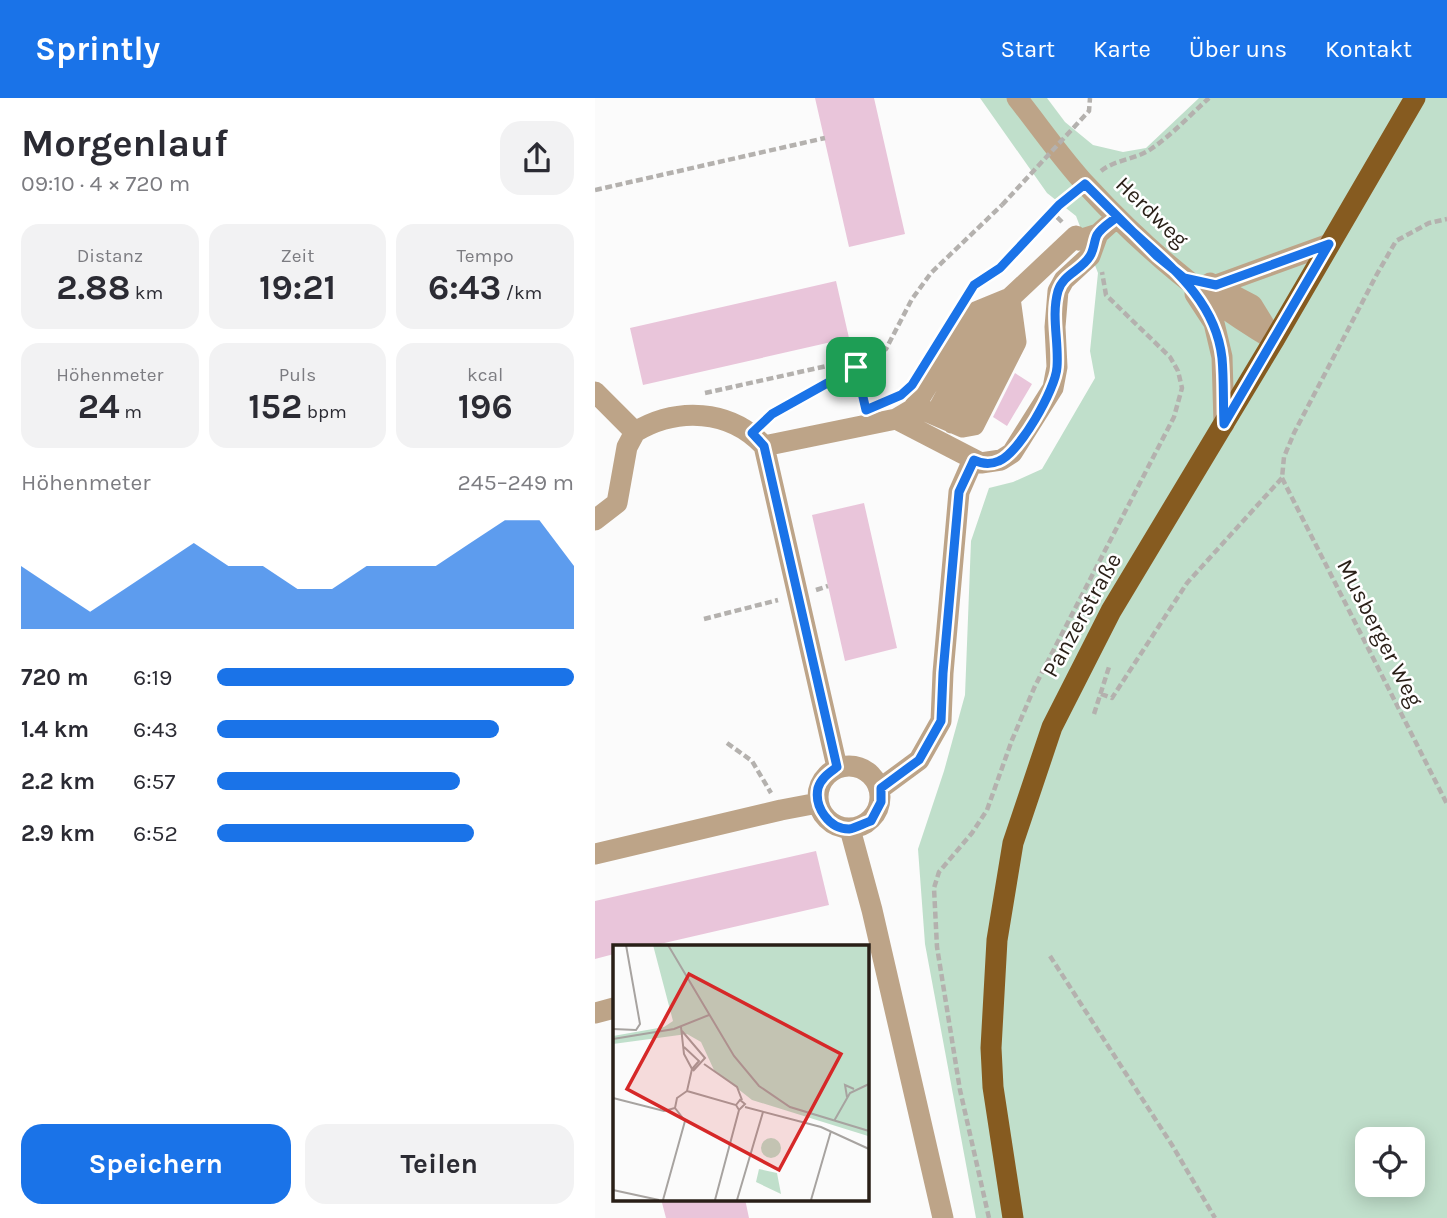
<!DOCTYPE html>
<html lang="de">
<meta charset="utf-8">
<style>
body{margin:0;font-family:Karla,sans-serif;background:#f2f2f3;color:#2b2b33;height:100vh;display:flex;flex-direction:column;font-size:26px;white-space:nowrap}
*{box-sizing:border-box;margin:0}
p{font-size:23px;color:#7c7c81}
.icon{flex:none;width:38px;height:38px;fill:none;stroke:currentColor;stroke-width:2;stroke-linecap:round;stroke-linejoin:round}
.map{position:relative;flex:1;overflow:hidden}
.drawer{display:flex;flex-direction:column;background:#fff;width:595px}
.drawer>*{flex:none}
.tools{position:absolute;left:760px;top:1029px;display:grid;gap:14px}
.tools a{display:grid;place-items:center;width:70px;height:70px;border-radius:14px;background:#fff;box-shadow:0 4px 18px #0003;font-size:35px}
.pin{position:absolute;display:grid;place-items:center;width:60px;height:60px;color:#fff;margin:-30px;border-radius:14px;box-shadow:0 4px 10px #0006}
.round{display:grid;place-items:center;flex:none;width:74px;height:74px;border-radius:21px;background:#f2f2f3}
.head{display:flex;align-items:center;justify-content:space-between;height:119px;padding:0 21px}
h1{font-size:38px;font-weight:700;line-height:52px}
.stats{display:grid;grid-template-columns:repeat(3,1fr);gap:10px;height:119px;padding:7px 21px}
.stats div{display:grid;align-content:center;border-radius:18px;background:#f2f2f3;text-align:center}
.stats b{font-size:35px;font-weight:700}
.stats small{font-size:19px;font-weight:400}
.stats p{font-size:19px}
.chart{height:196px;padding:14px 21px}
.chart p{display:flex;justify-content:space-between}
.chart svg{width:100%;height:126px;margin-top:7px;fill:#1a73e8;opacity:.7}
.primary-button{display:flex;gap:14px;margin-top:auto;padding:14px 21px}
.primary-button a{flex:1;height:80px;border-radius:21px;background:#1a73e8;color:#fff;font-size:28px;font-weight:700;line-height:80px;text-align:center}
.primary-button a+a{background:#f2f2f3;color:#2b2b33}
ul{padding:0 21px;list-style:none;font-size:23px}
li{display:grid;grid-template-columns:112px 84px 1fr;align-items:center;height:52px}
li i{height:18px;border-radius:9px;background:#1a73e8}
header{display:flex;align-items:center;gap:42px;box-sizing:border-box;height:98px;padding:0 35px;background:#1a73e8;color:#fff}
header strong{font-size:33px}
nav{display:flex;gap:38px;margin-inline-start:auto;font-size:24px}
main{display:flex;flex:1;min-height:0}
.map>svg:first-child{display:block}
.green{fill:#c0dfcb;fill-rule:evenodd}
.building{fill:#e9c5da}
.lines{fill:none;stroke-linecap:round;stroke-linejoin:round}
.path{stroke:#b4b1ae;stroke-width:4.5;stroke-dasharray:7 3.5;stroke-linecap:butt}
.minor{stroke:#bda488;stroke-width:21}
.major{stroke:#865b20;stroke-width:21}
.path-bridge{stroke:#b4b1ae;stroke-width:4.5;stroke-dasharray:7 3.5;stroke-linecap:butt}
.route-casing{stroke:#fff;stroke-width:14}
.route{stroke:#1a73e8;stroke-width:9}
.labels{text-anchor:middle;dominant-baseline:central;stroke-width:5;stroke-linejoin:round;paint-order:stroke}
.street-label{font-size:23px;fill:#291f17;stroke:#fff}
.inset-road{fill:none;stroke:#a7a3a0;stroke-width:2}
.view{fill:#d62828;fill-opacity:0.15;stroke:#d62828;stroke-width:3.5}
.inset-edge{fill:none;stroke:#291f17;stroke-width:3.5}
</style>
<header>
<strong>Sprintly</strong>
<nav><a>Start</a><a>Karte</a><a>Über uns</a><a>Kontakt</a></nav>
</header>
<main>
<section class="drawer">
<div class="head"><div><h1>Morgenlauf</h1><p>09:10 · 4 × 720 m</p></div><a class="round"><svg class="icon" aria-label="share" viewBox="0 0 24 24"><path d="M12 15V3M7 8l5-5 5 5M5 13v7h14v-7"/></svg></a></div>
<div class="stats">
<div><p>Distanz</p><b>2.88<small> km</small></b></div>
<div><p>Zeit</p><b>19:21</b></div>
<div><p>Tempo</p><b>6:43<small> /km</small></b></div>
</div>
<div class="stats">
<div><p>Höhenmeter</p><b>24<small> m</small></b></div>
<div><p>Puls</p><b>152<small> bpm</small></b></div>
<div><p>kcal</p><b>196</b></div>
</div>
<div class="chart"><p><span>Höhenmeter</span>245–249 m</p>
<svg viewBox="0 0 160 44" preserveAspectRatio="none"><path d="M0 44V22L10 30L20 38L30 30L40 22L50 14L60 22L70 22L80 30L90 30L100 22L110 22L120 22L130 14L140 6L150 6L160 22V44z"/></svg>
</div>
<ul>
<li><b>720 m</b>6:19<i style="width:100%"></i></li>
<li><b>1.4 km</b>6:43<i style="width:79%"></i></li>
<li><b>2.2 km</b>6:57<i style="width:68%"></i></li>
<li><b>2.9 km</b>6:52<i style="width:72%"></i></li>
</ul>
<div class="primary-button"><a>Speichern</a><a>Teilen</a></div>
</section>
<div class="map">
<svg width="852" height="1120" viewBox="0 0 852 1120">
<rect width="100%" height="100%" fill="#fbfbfb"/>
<!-- green -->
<path class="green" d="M385 0H452L470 24 498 47 528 54 551 50 604 0H852V1120H381L330 846 323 751 349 673 370 597 376 443 394 390 418 384 447 371 500 280 495 253 503 175 481 118 452 95ZM772 1041H817V1087H772Z"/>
<!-- building -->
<path class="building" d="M220 0H279L310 136 254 149Z
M241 183 254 240 48 287 35 230Z
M420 275 437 286 412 328 398 319Z
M269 405 302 550 250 563 217 417Z
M221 753 234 807 52 849H19V856L0 861V803Z
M66 1101H150L154 1120H71Z"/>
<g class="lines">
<!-- path -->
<path class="path" d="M506 73C521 61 540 62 556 51 577 37 595 17 614 0
M0 92 230 40
M467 124 458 115 475 98
M375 193 379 187 405 170 458 115
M110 295 259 262 271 309
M170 323 177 316 291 251 317 201 336 175 407 107
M687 380 852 706
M221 492 233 488
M109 521 183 502
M506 596 517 600 592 485 687 380 689 359 699 335 782 176 801 143 834 125 852 121
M499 616 514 569
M132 645 157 663 176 695
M455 858 577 1047 620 1120
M394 1120 365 992 342 849 339 790 344 774 377 735 392 712 417 642 440 588 579 319 587 290 583 273 575 259 511 197 507 174"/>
<!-- minor -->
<path class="minor" d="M422 0C445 29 467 61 492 88 547 148 609 201 679 242
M615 185 657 207 676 238
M621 187 734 146
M600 196 619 225 627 259 629 326
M0 294 40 334C82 309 135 311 169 348
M318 311 324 310 368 329 379 327 421 244 415 200
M340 317 391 225 411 204
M301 321 386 365 406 362 417 355 458 290 462 269 460 229 463 193 469 182 495 158 503 136
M357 325 408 235 412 213
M0 422 22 405 32 349 40 334
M223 699a31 31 0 1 1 62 0a31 31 0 1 1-62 0Z
M242 669 169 348 301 321 318 311 376 216 415 200 481 138 484 142 503 136 522 119
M286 690 324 662 346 623 348 575 364 394 378 362
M255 731 277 812 348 1120
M0 756 186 712 223 705
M0 915 19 910"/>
<!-- major -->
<path class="major" d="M418 1120 398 989 396 950 402 842 418 745 457 629 516 513 679 242 820 0"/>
<!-- path-bridge -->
<path class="path-bridge" d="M407 107 494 13 495 0"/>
</g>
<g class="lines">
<!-- route casing -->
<g class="route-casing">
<path id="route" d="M261 269 177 316 157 335 169 348 242 669C234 675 226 680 223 690 219 709 234 731 254 731 261 730 269 725 276 723L286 704V690L324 662 346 623 348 575 364 394 379 362C387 366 395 367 404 363 424 355 461 291 462 269 464 244 456 218 463 193 468 176 487 172 495 158 499 152 499 143 502 137 506 130 516 124 522 119 565 161 620 196 627 260 629 282 628 304 629 326L734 146 621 187 589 180 562 158 490 86 464 107 405 170 379 187 317 287 306 297 271 312 261 269"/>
</g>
<!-- route -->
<use href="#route" class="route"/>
</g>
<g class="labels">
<!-- street labels -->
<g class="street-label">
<text transform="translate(557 114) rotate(44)">Herdweg</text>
<text transform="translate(487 517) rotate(-61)">Panzerstraße</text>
<text transform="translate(785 535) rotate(63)">Musberger Weg</text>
</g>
</g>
<!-- overview -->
<g transform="translate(18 847)">
<rect width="256" height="256" fill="#fbfbfb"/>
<path d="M40 0H255V191L139 155 101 125 88 97 74 89 0 99V91L51 82 60 76ZM148 203a10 10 0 1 1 20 0a10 10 0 1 1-20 0ZM146 224 164 228 168 249 143 237Z" fill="#c0dfcb"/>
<path class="inset-road" d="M55 0 121 111 146 141 177 162 256 186M68 82 71 109 79 124 74 146 123 160 126 165 132 159 127 155 123 160M0 84 23 85 27 79 13 0M69 86 92 113 80 126M0 94 61 84 96 70M71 102 86 116 79 124M91 119 124 142 129 155M234 152 232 140 241 144M0 153 51 166 62 163 64 153 74 146M132 162 208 182 256 204M221 176 237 148 256 139M0 245 46 255M50 255 72 176 62 163M102 255 126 165M124 255 150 167M198 255 218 186"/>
<path class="view" d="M76 29 228 109 166 225 14 144Z"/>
<rect width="256" height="256" class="inset-edge"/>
</g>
</svg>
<div class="tools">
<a><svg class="icon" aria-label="locate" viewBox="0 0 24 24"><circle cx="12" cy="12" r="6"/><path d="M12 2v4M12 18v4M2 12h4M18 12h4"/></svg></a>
</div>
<div class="pin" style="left:261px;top:269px;background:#1e9e55"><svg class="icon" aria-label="arrive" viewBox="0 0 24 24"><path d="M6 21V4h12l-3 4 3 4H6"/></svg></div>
</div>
</main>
